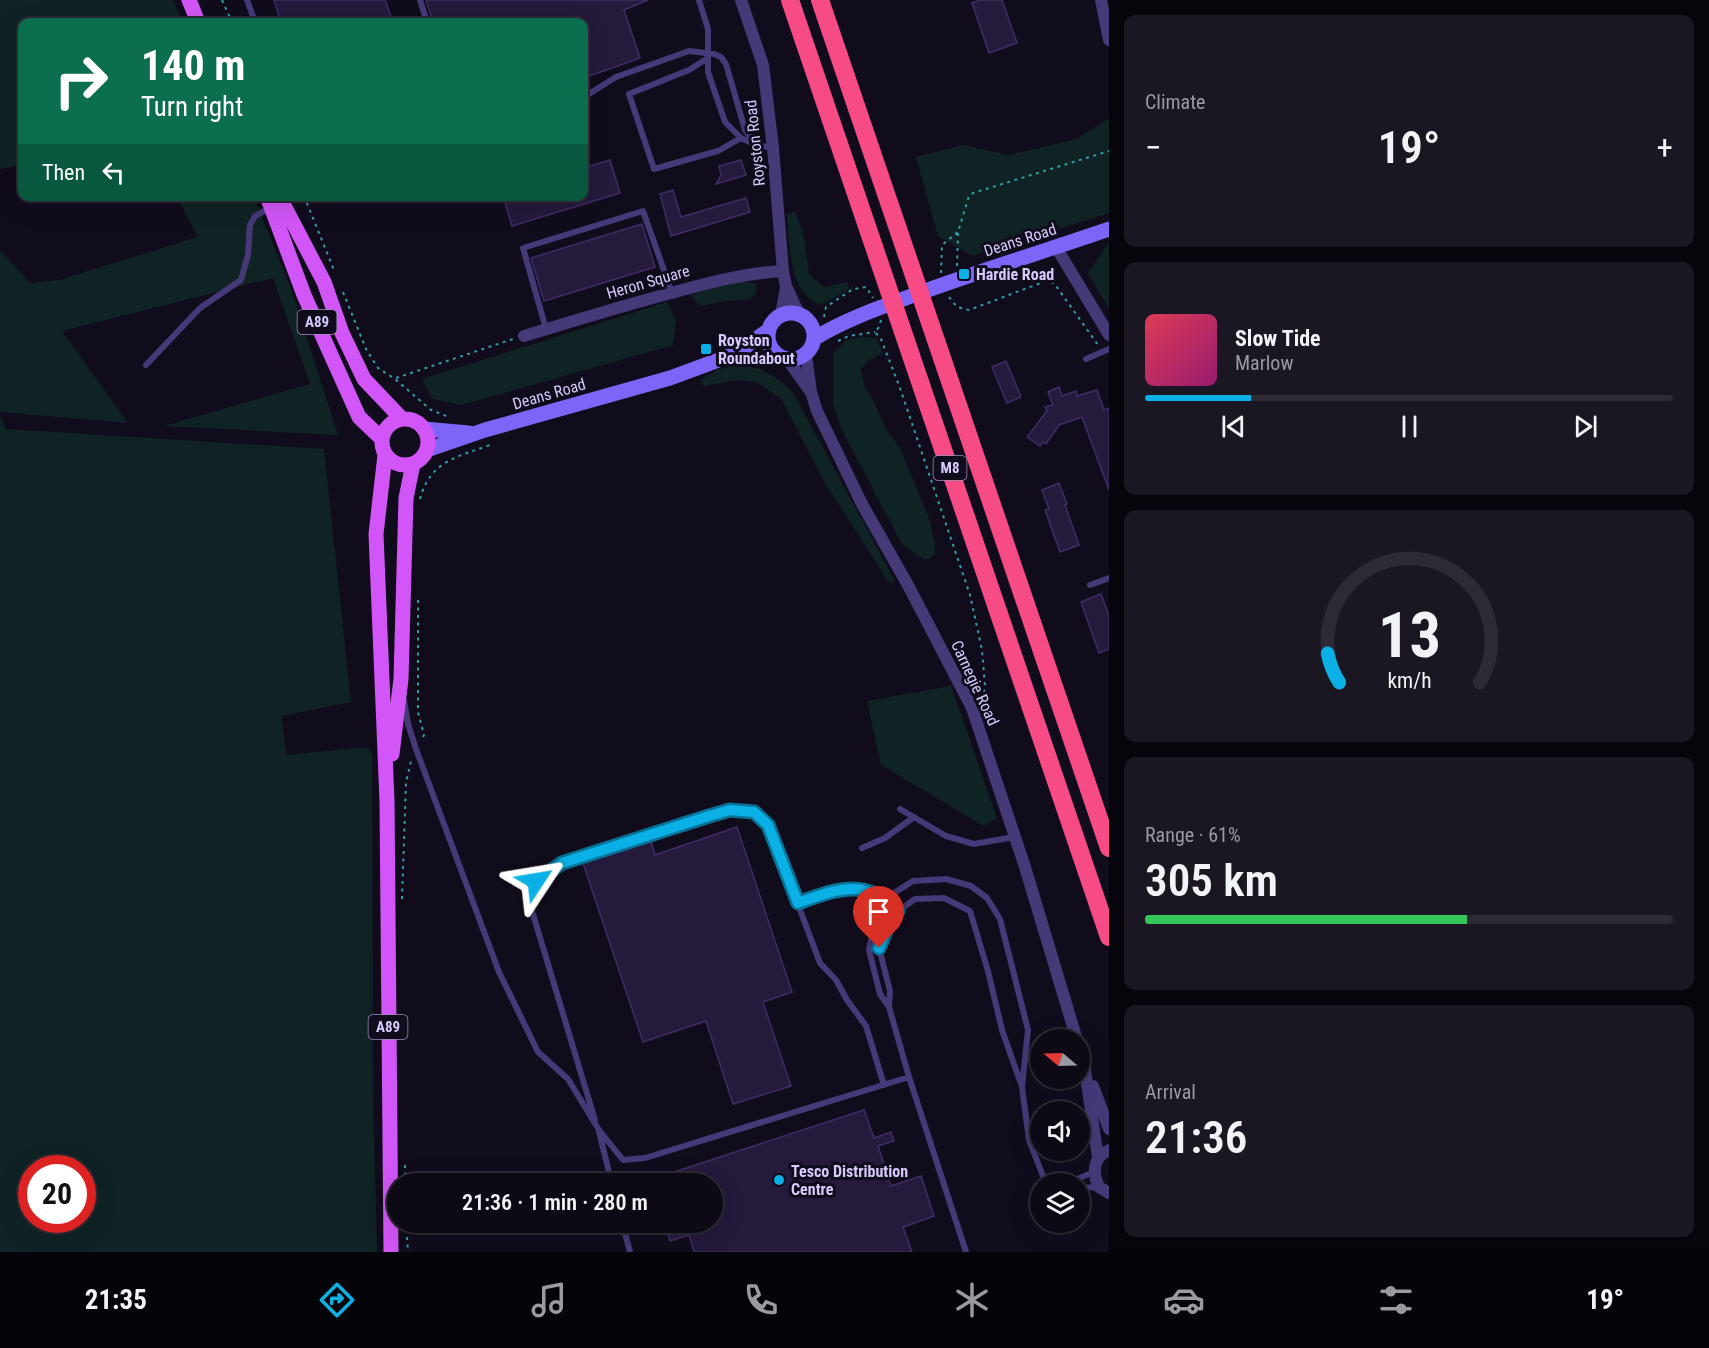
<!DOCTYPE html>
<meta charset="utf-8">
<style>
body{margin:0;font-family:"Roboto Condensed",sans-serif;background:#1b1722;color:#f1f3f6;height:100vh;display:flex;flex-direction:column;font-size:22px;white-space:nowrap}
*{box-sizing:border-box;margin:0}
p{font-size:20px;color:#9a9aa0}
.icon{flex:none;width:33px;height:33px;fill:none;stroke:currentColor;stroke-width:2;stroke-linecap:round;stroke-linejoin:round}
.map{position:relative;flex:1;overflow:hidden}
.side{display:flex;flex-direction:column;gap:15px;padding:15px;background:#07050c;width:600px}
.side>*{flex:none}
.top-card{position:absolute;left:18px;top:18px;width:570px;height:183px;border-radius:12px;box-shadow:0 6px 24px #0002,0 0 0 2px #2d2a34;background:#0b6e4f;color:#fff;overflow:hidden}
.needle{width:39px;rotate:289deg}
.tools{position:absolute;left:1030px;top:1029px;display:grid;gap:12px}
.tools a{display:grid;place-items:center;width:60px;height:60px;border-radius:50%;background:#0d0915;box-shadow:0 6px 24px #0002,0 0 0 2px #2d2a34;font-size:30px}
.speed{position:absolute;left:18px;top:1155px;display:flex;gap:12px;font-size:30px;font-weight:700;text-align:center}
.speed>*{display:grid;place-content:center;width:78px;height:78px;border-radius:50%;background:#0d0915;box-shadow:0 6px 24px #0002,0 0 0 2px #2d2a34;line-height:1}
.speed .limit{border:9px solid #d22;background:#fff;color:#111}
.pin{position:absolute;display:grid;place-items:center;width:51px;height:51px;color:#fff;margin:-62px -26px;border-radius:50% 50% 50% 0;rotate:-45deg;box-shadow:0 0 6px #0007}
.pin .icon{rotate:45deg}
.me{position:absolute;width:66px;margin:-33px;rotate:57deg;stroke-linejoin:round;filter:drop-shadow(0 0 4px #0008)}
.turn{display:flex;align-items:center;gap:21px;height:126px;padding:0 24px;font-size:27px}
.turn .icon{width:78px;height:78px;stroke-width:2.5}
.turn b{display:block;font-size:42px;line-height:51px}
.then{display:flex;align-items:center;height:57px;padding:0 24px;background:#0003;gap:12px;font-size:22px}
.big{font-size:45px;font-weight:600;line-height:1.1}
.side .tile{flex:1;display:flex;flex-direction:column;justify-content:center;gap:9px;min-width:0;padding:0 21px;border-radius:12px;background:#1b1722}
.side .dial{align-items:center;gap:0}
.dial svg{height:156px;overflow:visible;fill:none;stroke:#2d2a34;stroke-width:7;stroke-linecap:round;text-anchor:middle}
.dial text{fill:#f1f3f6;stroke:none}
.song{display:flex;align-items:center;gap:18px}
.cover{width:72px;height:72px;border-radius:9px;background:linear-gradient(135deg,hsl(350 70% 55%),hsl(320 70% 35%))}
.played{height:6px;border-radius:3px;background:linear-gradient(90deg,#0bb1e6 20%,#2d2a34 20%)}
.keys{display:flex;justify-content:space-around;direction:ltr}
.heat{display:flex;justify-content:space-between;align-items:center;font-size:33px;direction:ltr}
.charge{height:9px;border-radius:4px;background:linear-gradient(90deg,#34c759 61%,#2d2a34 0)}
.trip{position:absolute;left:387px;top:1173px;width:336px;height:60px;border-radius:30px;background:#0d0915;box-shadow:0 6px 24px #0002,0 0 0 2px #2d2a34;font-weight:600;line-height:60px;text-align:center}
.tabs{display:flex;height:96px;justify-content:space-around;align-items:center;background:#050408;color:#9a9aa0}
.tabs .icon{width:42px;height:42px}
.tabs .current{color:#0bb1e6}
.tabs b{font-size:27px;color:#f1f3f6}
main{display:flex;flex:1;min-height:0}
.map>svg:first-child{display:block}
</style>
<main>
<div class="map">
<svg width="1109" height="1252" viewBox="0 0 1109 1252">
<rect width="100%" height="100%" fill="#110c1c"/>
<path fill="#0f2325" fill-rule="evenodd" d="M0,0H173L183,22H22V57L18,59L22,72V165L0,169Z
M1109,118V213L972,256L938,236L916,157L964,145L1008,155L1077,139Z
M177,197H254L291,289L338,435L164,426L310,384L273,278L62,331L128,423L0,412V250L30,283L59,280L198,237Z
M795,211L804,237L809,274L824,287L847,282L849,289L822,305C787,295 790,243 787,214Z
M1109,242V309L1088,273Z
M739,281L756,284V293L749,300L727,301L700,306L690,295Z
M667,302L676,320L673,345L462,405L433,399L422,379Z
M862,337L876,338L883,353L869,360L861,369L864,385L874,402L886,429L901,450L929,518L935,544V555L929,559H923L902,544L842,430L833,404V354L846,340Z
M741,364C764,369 779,377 794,394L895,581L890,584L823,480L782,400L757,382L737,380L704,386L700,380L719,369Z
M0,416L6,429L324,449L351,702L282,716L286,755L367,747L372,754L373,1093L377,1252H0ZM32,1168H82V1220H32Z
M951,686L997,818L984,826L881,765L867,701Z"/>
<path fill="#25193c" stroke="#402c66" stroke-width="1.5" d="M274,0H385L393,22H281Z
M426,0H648L624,10L640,58L584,78V22H433Z
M980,0H1002L1017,43L989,53L972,3Z
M610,160L620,193L512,226L503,196H584V168Z
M741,160L746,175L716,184L721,175L719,166Z
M673,190L681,217L746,198L750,212L671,236L660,194Z
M642,224L655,267L544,301L531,258Z
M1006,361L1021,397L1007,403L992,367Z
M1059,387L1062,396L1076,391L1077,396L1097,390L1104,410L1109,408V490L1082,417L1059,425L1046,444L1043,442L1040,446L1027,437L1047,411L1045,407L1053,405L1048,392Z
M1059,483L1067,504L1065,505L1079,545L1060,552L1045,510L1049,509L1042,490Z
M1101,594L1109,616V649L1099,653L1081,602Z
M737,827L792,992L763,1002L791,1086L733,1104L706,1021L643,1042L583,863L651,841L655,855Z
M864,1110L874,1138L891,1132L894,1141L878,1146L891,1186L921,1176L934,1216L903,1227L912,1252H694L689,1235L670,1241L668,1233L686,1227L684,1222H712V1184H671L668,1174Z"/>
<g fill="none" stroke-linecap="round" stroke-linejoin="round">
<path stroke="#329da7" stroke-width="2" stroke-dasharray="3 4.5" stroke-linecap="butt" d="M222,0L232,22
M304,196L334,270
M957,266L958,232L969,196L973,193L1109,151
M941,273L942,245L958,232
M343,292L366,349L378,368L395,379L431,410L449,417
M949,297L957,307L969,310L1046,281L1054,283L1098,345
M824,317L826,307L853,289L866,287L873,298
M881,320L879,327L875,332L881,339L900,388L970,595L982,650L985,686L982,703
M838,341L849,336L875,332
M396,378L513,339
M420,499C430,461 457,457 490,445L489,442
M418,600V712L424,735L421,740
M402,899L406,782L411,761
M405,1165V1184
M406,1222L408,1252"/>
<path stroke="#453978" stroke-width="6" d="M247,0L255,22
M420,0L427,22
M699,0L708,29V72L725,122L741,138L756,145L773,148
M708,58L689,70L629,94L654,169L718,151L741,138
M584,97L616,77L689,51L714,54L721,57L726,64L745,130L756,145
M546,329L523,248L643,211L672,293
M1086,359L1109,349
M146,365L200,308L241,280L248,255L250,225L255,216L270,208
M1090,585L1109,578
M404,700L408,724L416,749L499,972L538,1052L568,1079L599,1130L623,1160L645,1158L909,1077L966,1252
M900,809L946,836L974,844L1014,837
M862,848L885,838L914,817
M798,903C837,889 866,877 898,911
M889,1007L880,994L869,950L875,922L886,898L913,881L946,879L971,886L987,898L1000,919L1028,1030L1022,1087L1029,1140L1043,1176L1054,1184
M909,1077L889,1007L890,991L879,948L893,915L915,899L944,898L970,911L988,971L1002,1030L1021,1084
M595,1120L529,901L536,881L562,863L730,810L754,812L768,825L820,963L836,980L847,1000L866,1026L884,1085
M599,1132L612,1184
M1053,1183L1075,1180L1094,1172
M1080,1188L1098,1187
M622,1222L630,1252"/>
<path stroke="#453978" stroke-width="12" d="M741,0L763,65L773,148L783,271L786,286L799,314
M1101,0L1109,40
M1056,247L1109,335
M781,315L786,287
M524,336C573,321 622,306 671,293C708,283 744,273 783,271
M806,355L811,392L817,411L862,504L909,587L972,708L1025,867L1077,1040
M788,360L810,391
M1083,1056L1098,1158
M1093,1086L1109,1129
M1109,1150C1093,1157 1092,1172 1099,1187L1109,1193"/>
<path stroke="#7e65f7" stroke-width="15" d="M768 336a23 23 0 1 1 46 0a23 23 0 1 1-46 0Z
M815,338C850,317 887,305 925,291C986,269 1048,250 1109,229
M424,429L469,433
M427,450L485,430L670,378L735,354L769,330"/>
<path stroke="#d256f7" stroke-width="15" d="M189,0L198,22
M267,196L304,295L359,417L382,439
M279,196L324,282L342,333L364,379L402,419
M382 442a23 23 0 1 1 46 0a23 23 0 1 1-46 0Z
M385,455L376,534L387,801L391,1252
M392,754L401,679L406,498L413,464"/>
<path stroke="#f64b84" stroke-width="18" d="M790,0L1109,937
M820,0L1109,848"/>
</g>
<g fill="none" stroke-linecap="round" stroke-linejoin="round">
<defs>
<path id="route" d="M536,881L562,863L709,816L730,810L754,812L768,825L798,903C837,889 866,877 898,911L893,915L879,948"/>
</defs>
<use href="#route" stroke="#077396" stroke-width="15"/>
<use href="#route" stroke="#0bb1e6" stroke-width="10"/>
</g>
<g fill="#0bb1e6" stroke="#110c1c" stroke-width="2">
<rect x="958" y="268" width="12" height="12" rx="3"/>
<rect x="700" y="343" width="12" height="12" rx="3"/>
<circle cx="779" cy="1180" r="6"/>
</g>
<g text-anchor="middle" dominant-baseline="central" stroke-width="6" stroke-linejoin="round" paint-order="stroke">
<g fill="#110c1c" stroke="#9c90b9" stroke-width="1.5">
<rect x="297.5" y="310" width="39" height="24" rx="4.5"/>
<rect x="933.5" y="456" width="33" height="24" rx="4.5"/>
<rect x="368.5" y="1015" width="39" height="24" rx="4.5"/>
</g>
<g font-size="15" font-weight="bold" fill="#d7c9fc">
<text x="317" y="322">A89</text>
<text x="950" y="468">M8</text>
<text x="388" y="1027">A89</text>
</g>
<g font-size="16" fill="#d7c9fc" stroke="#110c1c">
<text transform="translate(755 143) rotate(-96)">Royston Road</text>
<text transform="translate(1020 240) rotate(-18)">Deans Road</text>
<text transform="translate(648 282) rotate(-16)">Heron Square</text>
<text transform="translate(549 394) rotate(-16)">Deans Road</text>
<text transform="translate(975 683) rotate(65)">Carnegie Road</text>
</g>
<g font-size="16" font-weight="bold" fill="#d7c9fc" stroke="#110c1c" text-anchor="start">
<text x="976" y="274">Hardie Road</text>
<text x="718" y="340">Royston<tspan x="718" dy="18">Roundabout</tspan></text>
<text x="791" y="1171">Tesco Distribution<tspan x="791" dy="18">Centre</tspan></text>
</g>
</g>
</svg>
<div class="tools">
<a><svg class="needle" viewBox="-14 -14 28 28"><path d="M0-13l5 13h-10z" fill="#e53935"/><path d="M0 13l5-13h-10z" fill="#9a9aa0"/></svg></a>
<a><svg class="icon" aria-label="sound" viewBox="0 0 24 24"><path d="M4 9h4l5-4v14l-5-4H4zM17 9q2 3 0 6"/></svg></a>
<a><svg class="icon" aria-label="layers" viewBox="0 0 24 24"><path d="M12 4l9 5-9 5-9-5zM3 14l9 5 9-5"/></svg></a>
</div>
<div class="speed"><div class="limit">20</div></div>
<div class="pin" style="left:879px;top:948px;background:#d93025"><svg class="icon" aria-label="arrive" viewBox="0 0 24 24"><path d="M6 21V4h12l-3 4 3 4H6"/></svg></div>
<svg class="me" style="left:536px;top:881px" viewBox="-20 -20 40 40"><path d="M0-17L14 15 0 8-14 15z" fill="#0bb1e6" stroke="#fff" stroke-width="4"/></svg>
<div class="trip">21:36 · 1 min · 280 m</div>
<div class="top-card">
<div class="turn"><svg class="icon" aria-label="right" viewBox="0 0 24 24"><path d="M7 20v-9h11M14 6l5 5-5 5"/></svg><div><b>140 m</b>Turn right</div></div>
<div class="then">Then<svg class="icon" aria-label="left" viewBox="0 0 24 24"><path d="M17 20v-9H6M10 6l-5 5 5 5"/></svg></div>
</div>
</div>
<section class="side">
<div class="tile"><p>Climate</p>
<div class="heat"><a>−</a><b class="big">19°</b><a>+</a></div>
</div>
<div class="tile">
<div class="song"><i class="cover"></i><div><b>Slow Tide</b><p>Marlow</p></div></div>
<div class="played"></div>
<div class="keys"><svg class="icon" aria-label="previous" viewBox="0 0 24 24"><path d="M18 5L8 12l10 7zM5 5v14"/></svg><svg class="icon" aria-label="pause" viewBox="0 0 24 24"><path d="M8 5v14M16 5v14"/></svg><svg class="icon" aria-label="next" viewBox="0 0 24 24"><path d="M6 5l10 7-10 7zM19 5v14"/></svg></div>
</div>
<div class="tile dial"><svg viewBox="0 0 100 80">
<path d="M14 69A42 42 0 1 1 86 69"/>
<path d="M14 69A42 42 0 0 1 8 54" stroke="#0bb1e6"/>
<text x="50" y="56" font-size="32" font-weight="700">13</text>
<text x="50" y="72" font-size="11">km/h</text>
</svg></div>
<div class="tile"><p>Range · 61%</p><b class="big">305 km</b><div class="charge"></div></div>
<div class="tile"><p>Arrival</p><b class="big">21:36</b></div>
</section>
</main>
<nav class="tabs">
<b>21:35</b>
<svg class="icon current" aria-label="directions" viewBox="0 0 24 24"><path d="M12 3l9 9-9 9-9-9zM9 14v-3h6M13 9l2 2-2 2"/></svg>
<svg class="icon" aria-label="music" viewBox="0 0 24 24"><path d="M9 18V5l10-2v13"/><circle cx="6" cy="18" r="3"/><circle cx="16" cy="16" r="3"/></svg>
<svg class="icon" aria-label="phone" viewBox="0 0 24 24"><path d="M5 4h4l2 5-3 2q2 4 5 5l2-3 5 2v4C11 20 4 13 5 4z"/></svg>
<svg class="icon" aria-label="climate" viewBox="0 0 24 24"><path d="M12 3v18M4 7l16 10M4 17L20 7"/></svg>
<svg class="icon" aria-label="car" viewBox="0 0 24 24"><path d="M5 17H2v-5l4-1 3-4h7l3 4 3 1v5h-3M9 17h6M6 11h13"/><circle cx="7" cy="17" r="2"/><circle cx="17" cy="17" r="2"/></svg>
<svg class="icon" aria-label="filters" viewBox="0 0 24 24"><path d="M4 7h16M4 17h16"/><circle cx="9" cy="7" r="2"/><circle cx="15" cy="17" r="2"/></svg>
<b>19°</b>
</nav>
